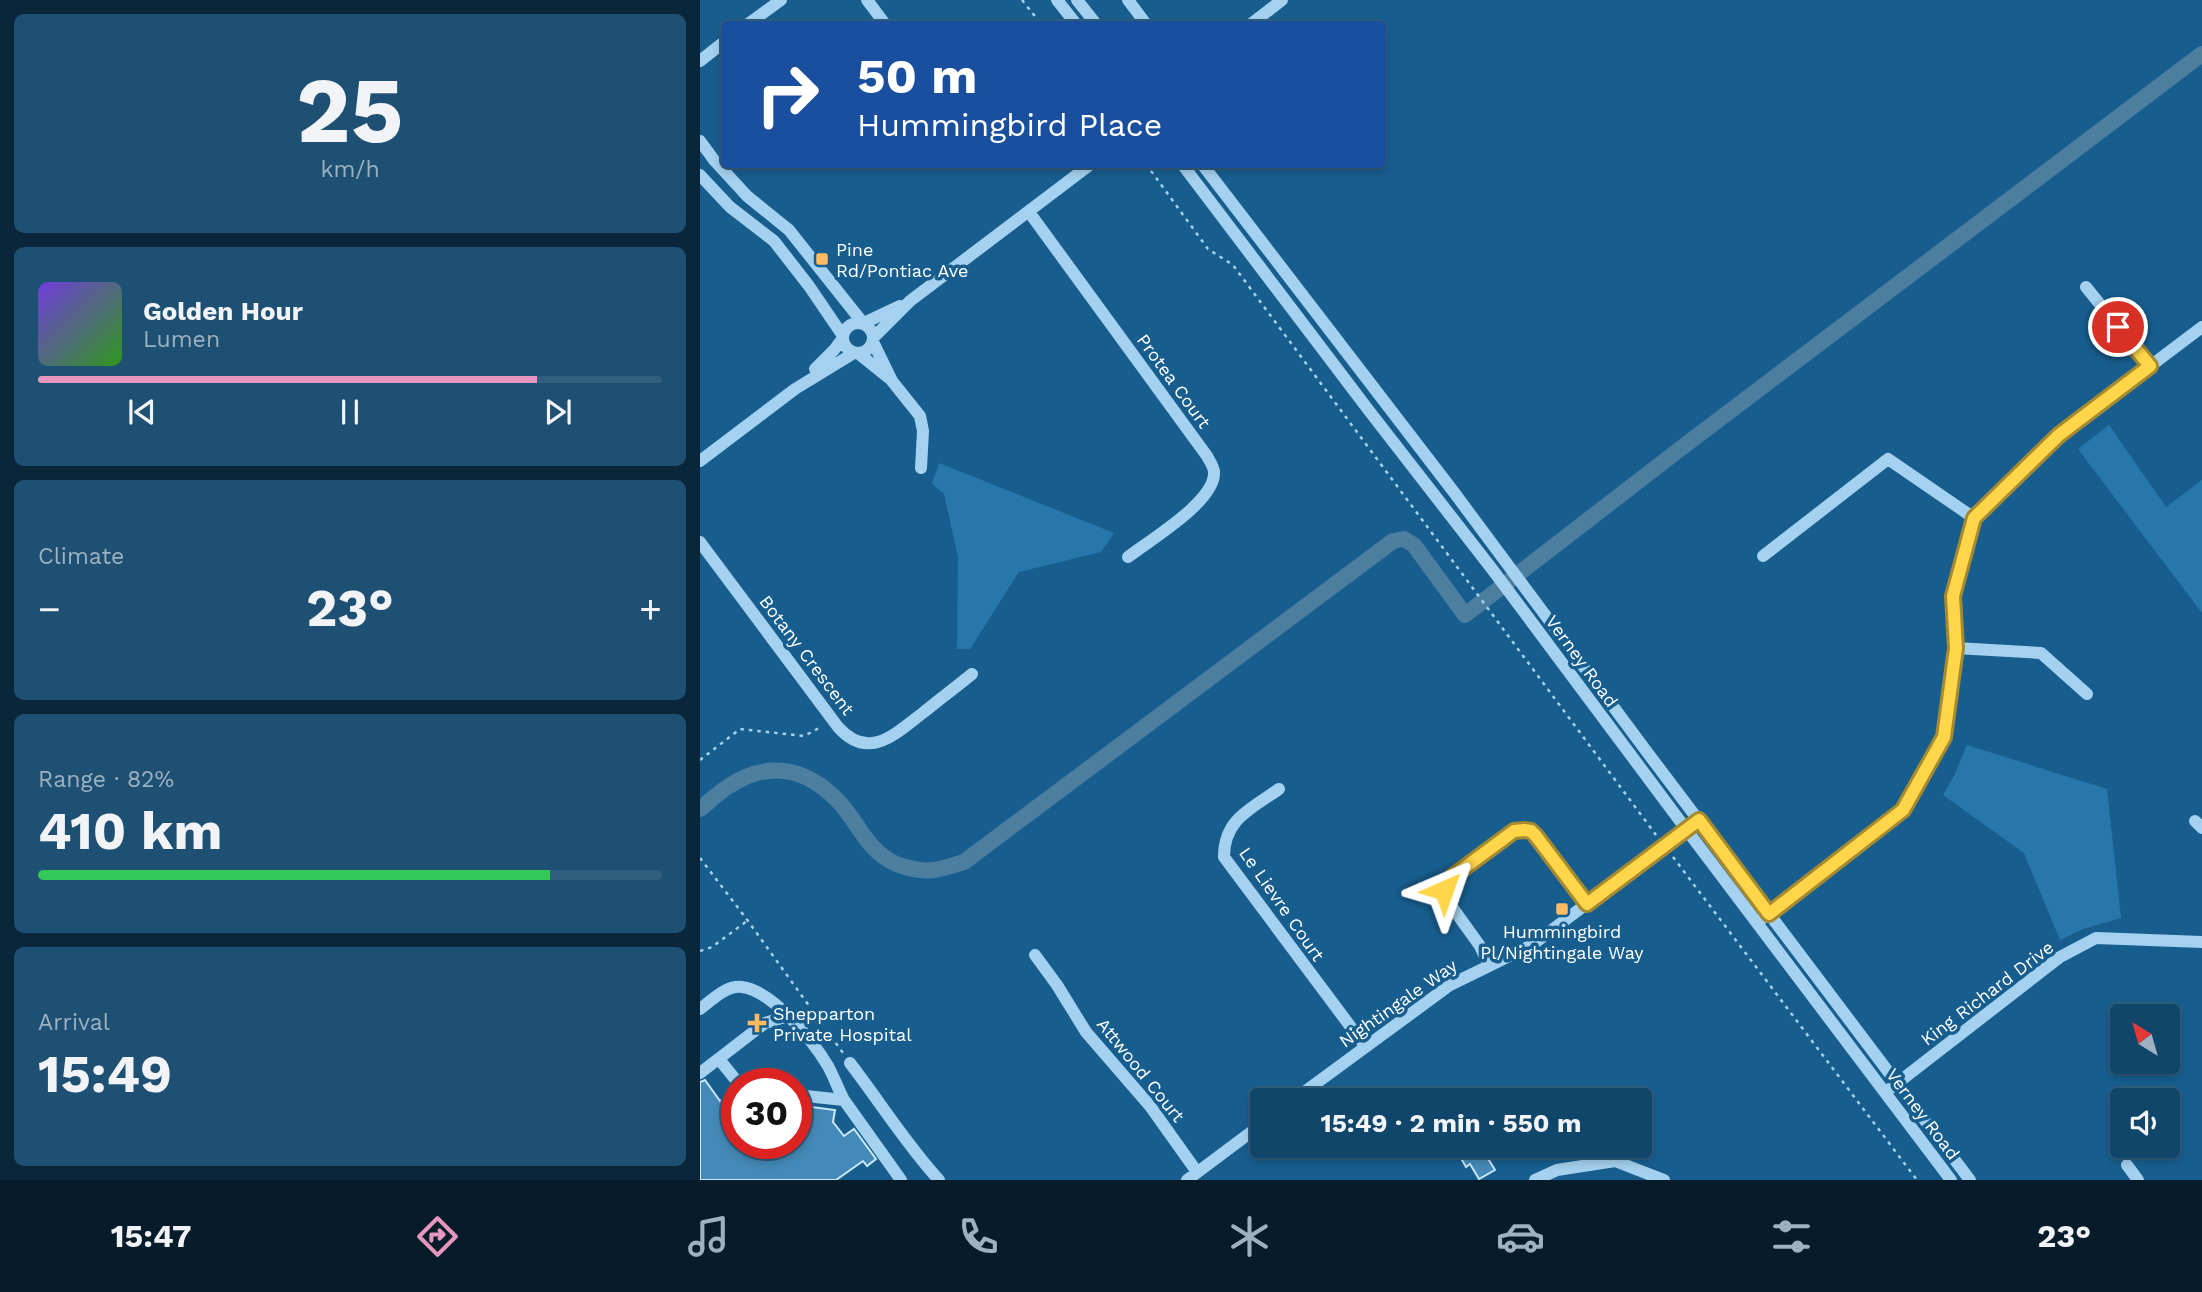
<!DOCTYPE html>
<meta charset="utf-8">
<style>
body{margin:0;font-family:"Work Sans",sans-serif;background:#1e5073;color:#f1f3f6;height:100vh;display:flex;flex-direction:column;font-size:26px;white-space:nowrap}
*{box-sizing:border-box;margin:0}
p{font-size:23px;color:#9cb1c1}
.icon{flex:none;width:38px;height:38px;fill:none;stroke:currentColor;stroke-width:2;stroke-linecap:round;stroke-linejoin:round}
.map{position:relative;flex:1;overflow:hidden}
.sheet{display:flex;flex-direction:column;gap:14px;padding:14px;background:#09263b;width:700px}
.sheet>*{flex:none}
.hud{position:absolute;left:21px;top:21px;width:665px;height:147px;border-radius:7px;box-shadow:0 4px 10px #0003,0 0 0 2px #305e7e;background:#1a4fa0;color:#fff;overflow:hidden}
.needle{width:46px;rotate:323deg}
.tools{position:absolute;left:1410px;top:1004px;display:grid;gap:14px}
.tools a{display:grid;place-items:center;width:70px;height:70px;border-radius:7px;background:#11466b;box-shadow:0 4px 10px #0003,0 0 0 2px #305e7e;font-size:35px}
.speed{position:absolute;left:21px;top:1068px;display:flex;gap:14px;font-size:35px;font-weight:700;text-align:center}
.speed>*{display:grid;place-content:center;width:91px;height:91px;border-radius:50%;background:#11466b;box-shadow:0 4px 10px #0003,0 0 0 2px #305e7e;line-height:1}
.speed .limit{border:10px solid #d22;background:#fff;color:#111}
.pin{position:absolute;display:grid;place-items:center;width:60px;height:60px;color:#fff;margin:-30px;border:4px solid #fff;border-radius:50%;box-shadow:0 2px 7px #0007}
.me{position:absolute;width:77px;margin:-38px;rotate:43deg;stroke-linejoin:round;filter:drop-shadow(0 0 5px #0008)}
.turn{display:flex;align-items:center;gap:24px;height:147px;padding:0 21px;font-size:32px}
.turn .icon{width:91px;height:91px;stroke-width:2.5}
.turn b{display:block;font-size:49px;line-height:60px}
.big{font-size:52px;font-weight:700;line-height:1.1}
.sheet .card{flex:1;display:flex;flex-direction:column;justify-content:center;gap:10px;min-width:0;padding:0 24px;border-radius:10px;background:#1e5073}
.sheet .dial{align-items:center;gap:0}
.dial b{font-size:91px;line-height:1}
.song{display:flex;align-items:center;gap:21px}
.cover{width:84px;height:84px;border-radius:10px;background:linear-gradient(135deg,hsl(260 70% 55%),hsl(110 70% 35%))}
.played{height:7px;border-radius:4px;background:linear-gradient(90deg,#e797bd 80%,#305e7e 80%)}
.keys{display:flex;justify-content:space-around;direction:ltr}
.heat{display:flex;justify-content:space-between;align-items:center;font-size:38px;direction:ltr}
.charge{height:10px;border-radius:5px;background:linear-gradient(90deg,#34c759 82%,#305e7e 0)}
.trip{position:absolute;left:550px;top:1088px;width:402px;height:70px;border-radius:7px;background:#11466b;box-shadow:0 4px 10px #0003,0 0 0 2px #305e7e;font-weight:700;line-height:70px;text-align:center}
.tab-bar{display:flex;height:112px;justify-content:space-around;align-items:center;background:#071c2b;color:#9cb1c1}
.tab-bar .icon{width:49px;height:49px}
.tab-bar .selected{color:#e797bd}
.tab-bar b{font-size:32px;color:#f1f3f6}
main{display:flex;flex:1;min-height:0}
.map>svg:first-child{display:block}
</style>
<main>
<section class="sheet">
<div class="card dial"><b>25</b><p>km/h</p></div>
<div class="card">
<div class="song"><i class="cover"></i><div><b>Golden Hour</b><p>Lumen</p></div></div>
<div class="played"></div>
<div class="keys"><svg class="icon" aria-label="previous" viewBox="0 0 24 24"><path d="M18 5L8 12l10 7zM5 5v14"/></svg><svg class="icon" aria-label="pause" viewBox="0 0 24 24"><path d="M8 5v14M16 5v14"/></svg><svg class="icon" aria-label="next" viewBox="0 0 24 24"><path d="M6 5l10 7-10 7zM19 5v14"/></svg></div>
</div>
<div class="card"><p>Climate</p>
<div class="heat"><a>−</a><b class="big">23°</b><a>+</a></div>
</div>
<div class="card"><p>Range · 82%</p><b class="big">410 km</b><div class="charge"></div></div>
<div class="card"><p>Arrival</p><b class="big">15:49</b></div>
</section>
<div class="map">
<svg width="1502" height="1180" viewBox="0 0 1502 1180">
<rect width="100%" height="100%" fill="#175e8f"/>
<path fill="#2777ab" d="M1409,425L1466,507L1502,480V613L1378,449Z
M239,463L414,533L401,552L319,572L270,649H257L258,557L244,494L232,484Z
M1267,745L1407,789L1421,918L1383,929L1360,940L1324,853L1243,795L1254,776Z"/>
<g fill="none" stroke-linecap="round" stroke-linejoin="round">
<path stroke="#4c7ea0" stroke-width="16" d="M0,809C9,802 19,792 29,786C69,760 107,768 139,802C156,820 165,845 187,859C197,866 220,872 233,870C243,869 254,865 264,862L693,541L704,539L714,545L765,615L980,449L1502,54"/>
</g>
<path fill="#448ab8" stroke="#cae8fb" stroke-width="2" d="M5,1080L20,1101L25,1098L37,1113V1143H96V1105L135,1110L133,1122L144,1136L154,1129L176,1159L167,1166L163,1161L136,1180H0V1082Z
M754,1146H775L780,1154L784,1152L795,1170L779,1179L770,1164L766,1167Z"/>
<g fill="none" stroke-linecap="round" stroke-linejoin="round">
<path stroke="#a4d1ef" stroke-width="2.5" stroke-dasharray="3.5 5" stroke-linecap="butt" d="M322,0L341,24
M446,164L508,249L533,265L956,835
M0,760L40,729L104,736L121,727
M973,857L1217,1180
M0,858L48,921L143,1053
M0,951L12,947L47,921"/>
<path stroke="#a4d1ef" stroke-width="12" d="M167,0L185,24
M357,0L376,24
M377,0L396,24
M428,0L446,24
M48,24L81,0
M551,24L582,0
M0,61L24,42
M0,141L14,160L47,196L89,230L163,323
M482,164L670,412L792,569L986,829L1251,1180
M502,164L753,491L947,752L1270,1180
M0,175L30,207L74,241L109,286L143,336
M329,212L507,456C509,460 514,467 514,472C516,501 450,540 428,557
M1386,287L1450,366
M143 338a15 15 0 1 1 30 0a15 15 0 1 1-30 0Z
M164,323L200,306
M174,337L210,301L391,164
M173,342L192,381L220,416L223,431L221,468
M158,353L189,378
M115,369L134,350L143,338
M0,461L95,389L154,353
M0,542L138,727C169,762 196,733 224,712C240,699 256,687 272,674
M1063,556L1188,459L1274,518
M1256,648L1341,653L1387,694
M579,789C551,809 524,819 524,857L665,1046
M1495,821L1502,828
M1063,918L1203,810L1244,737L1256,648L1253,596L1274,518L1359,435L1502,327
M335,955L357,985L386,1032L450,1106L497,1172
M789,966L780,946L747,900L744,890L752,877L810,833L821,829L834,833L887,904
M0,1009C12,1000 26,985 42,987C73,991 113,1041 128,1066C134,1077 138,1089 144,1100
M19,1059L35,1079L42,1083
M150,1063C180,1102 206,1144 239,1180
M0,1073L65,1023L88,1016
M1191,1088L1360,957L1396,938L1502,942
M96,1095L144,1100L201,1180
M592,1101L750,985L832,945L990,826
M925,1101L926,1092
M1427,1165L1438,1180
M487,1180L562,1124
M835,1180L857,1170L915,1161L964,1180"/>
</g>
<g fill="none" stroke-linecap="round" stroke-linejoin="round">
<defs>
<path id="route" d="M744,890L752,877L814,831L824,830L831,831L836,836L887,904L999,820L1069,914L1203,810L1244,737L1256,648L1253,596L1274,518L1359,435L1450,366L1418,327"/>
</defs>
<use href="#route" stroke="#a68a30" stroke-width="18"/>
<use href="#route" stroke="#ffd54a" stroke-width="12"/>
</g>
<g fill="#ffba62" stroke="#175e8f" stroke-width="2.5">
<rect x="115" y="252" width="14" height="14" rx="3.5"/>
<rect x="855" y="902" width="14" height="14" rx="3.5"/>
<path d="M53.5 1012.5h7v7h7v7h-7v7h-7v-7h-7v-7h7z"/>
</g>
<g text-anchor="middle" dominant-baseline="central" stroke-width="7" stroke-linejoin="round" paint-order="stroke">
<g font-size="18" fill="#fff" stroke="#175e8f" text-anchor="start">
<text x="136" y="249">Pine<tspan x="136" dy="21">Rd/Pontiac Ave</tspan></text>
<text x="862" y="931" text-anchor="middle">Hummingbird<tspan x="862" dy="21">Pl/Nightingale Way</tspan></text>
<text x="73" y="1013">Shepparton<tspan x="73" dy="21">Private Hospital</tspan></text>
</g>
<g font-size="18" fill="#fff" stroke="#175e8f">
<text transform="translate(474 381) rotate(54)">Protea Court</text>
<text transform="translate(107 655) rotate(53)">Botany Crescent</text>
<text transform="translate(882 661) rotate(54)">Verney Road</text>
<text transform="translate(582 904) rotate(55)">Le Lievre Court</text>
<text transform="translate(1287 993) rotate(-37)">King Richard Drive</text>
<text transform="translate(698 1003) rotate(-35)">Nightingale Way</text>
<text transform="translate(441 1070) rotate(51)">Attwood Court</text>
<text transform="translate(1223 1114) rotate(53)">Verney Road</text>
</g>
</g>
</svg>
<div class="tools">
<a><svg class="needle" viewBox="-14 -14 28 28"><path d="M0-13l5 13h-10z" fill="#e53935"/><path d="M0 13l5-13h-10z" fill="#9cb1c1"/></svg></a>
<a><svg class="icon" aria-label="sound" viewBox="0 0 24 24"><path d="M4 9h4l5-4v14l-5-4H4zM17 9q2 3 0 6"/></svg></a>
</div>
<div class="speed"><div class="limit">30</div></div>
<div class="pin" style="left:1418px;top:327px;background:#d93025"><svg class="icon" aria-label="arrive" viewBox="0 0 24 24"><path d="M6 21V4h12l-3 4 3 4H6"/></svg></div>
<svg class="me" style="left:744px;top:890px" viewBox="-20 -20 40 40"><path d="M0-17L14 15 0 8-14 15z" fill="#ffd54a" stroke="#fff" stroke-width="4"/></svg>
<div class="trip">15:49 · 2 min · 550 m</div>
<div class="hud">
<div class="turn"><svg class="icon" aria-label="right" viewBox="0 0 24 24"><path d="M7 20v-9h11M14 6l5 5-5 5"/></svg><div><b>50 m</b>Hummingbird Place</div></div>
</div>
</div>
</main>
<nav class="tab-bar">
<b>15:47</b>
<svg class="icon selected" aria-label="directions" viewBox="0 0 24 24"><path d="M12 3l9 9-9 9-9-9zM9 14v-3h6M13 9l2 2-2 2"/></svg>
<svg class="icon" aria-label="music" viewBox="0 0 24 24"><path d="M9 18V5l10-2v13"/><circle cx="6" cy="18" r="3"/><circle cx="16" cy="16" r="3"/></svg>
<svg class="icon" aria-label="phone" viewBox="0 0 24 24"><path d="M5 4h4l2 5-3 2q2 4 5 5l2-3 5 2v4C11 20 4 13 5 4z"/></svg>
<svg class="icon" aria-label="climate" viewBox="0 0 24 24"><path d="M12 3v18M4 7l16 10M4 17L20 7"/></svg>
<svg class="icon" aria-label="car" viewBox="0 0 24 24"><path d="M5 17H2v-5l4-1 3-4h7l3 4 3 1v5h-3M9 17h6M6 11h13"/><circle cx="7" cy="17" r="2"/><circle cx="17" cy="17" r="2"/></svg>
<svg class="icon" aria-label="filters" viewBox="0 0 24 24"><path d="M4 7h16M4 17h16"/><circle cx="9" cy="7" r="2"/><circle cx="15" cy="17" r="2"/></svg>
<b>23°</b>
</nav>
